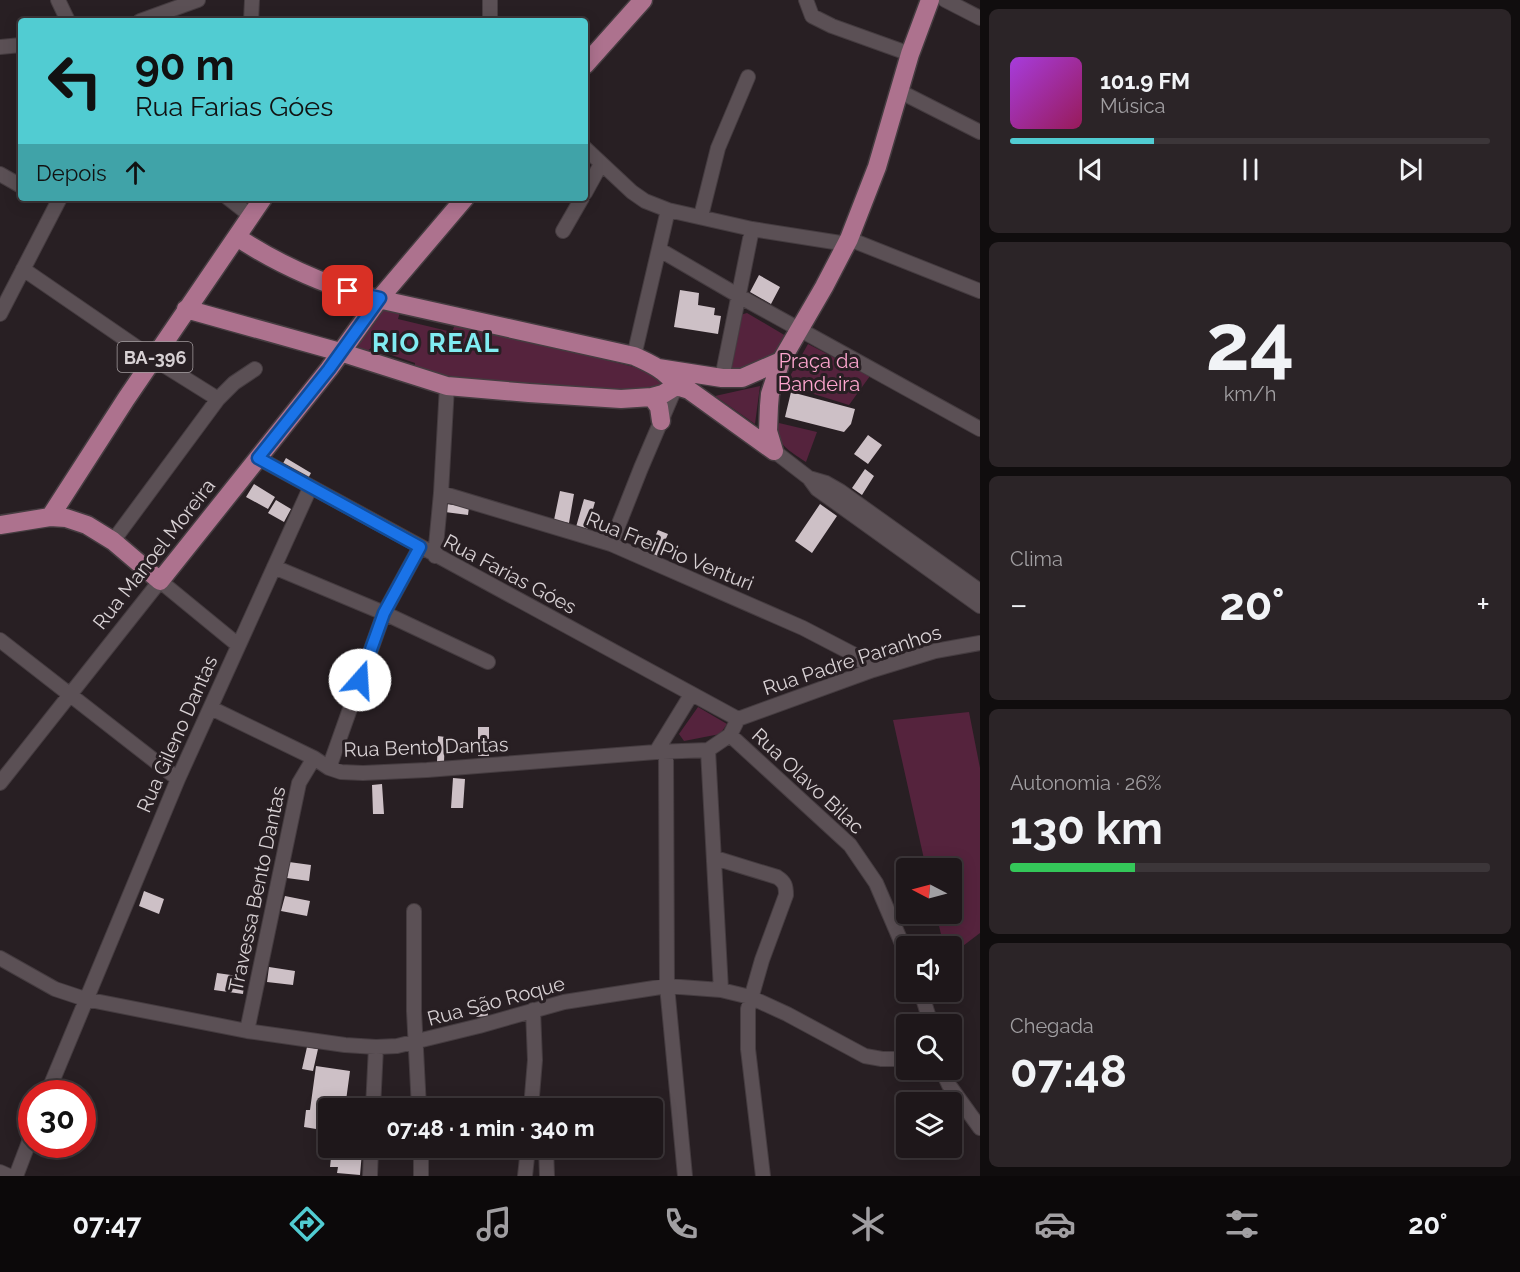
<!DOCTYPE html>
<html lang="pt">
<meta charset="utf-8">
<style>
body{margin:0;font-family:Raleway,sans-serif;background:#2b2427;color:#f1f3f6;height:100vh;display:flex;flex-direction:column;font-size:22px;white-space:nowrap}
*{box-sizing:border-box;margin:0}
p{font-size:20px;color:#a19fa2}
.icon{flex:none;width:33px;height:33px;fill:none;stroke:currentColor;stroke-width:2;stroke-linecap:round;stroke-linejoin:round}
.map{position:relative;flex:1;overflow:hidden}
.details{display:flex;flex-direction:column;gap:9px;padding:9px;background:#100d0e;width:540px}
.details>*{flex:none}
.guide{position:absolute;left:18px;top:18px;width:570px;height:183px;border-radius:6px;box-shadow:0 3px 15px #0003,0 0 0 2px #3c3639;background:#51ccd2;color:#111;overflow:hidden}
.needle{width:39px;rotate:276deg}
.buttons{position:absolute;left:896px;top:858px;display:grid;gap:12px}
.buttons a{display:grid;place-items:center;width:66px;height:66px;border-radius:6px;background:#1e171a;box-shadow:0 3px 15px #0003,0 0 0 2px #3c3639;font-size:30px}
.speed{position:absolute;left:18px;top:1080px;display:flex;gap:12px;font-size:30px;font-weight:700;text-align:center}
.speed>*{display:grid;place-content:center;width:78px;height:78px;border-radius:50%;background:#1e171a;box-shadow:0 3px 15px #0003,0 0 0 2px #3c3639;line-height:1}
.speed .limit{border:9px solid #d22;background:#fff;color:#111}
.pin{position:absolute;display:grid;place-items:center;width:51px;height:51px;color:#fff;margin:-26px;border-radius:12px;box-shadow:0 3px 9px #0006}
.me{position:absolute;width:66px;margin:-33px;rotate:19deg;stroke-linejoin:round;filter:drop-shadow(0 0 4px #0008)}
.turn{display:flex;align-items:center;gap:21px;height:126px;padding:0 18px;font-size:27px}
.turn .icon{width:78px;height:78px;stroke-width:2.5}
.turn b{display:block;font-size:42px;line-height:51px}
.then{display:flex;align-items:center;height:57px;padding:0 18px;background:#0003;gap:12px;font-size:22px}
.big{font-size:45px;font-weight:700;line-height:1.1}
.details .tile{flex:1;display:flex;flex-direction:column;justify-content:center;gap:9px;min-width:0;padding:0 21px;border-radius:9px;background:#2b2427}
.details .dial{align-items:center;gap:0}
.dial b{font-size:78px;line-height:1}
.song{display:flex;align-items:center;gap:18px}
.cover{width:72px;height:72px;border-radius:9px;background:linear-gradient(135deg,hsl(280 70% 55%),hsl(330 70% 35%))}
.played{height:6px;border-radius:3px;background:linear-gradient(90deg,#51ccd2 30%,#3c3639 30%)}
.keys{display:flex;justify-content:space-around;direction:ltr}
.heat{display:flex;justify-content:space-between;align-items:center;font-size:33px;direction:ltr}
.charge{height:9px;border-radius:4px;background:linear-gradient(90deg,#34c759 26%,#3c3639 0)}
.trip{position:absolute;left:318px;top:1098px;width:345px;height:60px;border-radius:6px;background:#1e171a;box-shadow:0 3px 15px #0003,0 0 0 2px #3c3639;font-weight:700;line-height:60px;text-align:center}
.tabs{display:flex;height:96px;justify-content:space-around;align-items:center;background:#0c090a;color:#a19fa2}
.tabs .icon{width:42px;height:42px}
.tabs .on{color:#51ccd2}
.tabs b{font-size:27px;color:#f1f3f6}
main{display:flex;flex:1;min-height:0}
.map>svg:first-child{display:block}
</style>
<main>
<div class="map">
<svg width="980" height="1176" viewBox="0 0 980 1176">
<rect width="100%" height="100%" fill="#281f23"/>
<path fill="#55233d" d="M386,309L400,312L398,319L452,332L456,322L638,368L662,381V388L618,394L452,381L415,370V363L371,348L365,353L360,350L357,344L381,310Z
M747,313L786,336L772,357L737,374L730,371L740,315Z
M808,344L870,376L849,405L785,385Z
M760,386L755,424L715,396Z
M779,423L817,432L806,462C792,452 772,443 779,423Z
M698,707L727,724L720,734L684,741L679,734Z
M969,712L980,768V933L951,955V946H944L936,914H951V868H926L893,720Z"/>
<path fill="#cdc0c6" d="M759,275L780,287L771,304L750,292Z
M680,290L699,293L698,305L715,308L714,315L721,316L718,334L674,327Z
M791,392L855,409L851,424L844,432L785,417Z
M868,435L882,445L868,464L854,454Z
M286,458L311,473L306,482L281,467Z
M865,469L874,476L862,495L852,488Z
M254,484L275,497L268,509L246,497Z
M560,491L574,494L569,523L554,520Z
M584,499L595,502L587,530L576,527Z
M276,500L291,509L284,522L268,513Z
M446,504L469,507L468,515L445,512Z
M820,504L837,516L812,553L795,541Z
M658,530L668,534L658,557L648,553Z
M478,727H489V756H478Z
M438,736L445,737L444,762H437Z
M453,778L465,779L463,808H451Z
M382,784L384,814H373L372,785Z
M289,862L311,865L309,881L287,878Z
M144,891L164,899L159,914L139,906Z
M285,896L310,901L307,916L281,911Z
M269,967L295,971L293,985L267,982Z
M217,973L245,977L243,994L214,990Z
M487,999L488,1016L476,1017L475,1000Z
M307,1047L318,1049L313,1071L302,1069Z
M316,1066L350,1071L345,1108H328V1131L304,1127L306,1110H310Z
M332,1148H358V1151L362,1152L360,1175L337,1173L338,1167H330Z"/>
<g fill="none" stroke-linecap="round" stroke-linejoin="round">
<defs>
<path id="minor" d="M58,0L68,21
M806,0L812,16L832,26L910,54
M945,0L980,18
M140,21L198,0
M251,21L252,0
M490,21V0
M0,47L21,45
M899,91L980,132
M585,148L632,192L645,201L668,210L752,229L847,244
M0,174L21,186
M585,193L601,164
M228,198L251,216
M701,216L718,148L748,77
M563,231L582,198
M849,239L980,291
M660,250L739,296L980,429
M23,269L154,359L218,399
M0,314L60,198
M634,356L668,210
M722,378L752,229
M774,451L809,478L817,489L980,606
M258,458L738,719
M809,478L826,483L840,491L980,591
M441,493L611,544L803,628L853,654L873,670
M113,541L218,399L234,383L255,369
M611,544L641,468L676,386
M435,556L441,493L447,386
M274,567L384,613L488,662
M0,640L178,779
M211,708L314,758L329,768L341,772L363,773L427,770L656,752L708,750L730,735L738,719
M738,719L873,670L935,651L980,643
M730,735L850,845L876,883L906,953
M708,750L721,990
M656,752L691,695
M666,752L667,986L685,1176
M329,768L384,613L420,547
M0,783L160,581L238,645
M715,858L777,877C785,882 786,886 786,895L762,960L748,1009V1049L763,1176
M414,911V1011L419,1108
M0,958L55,989L85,999L247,1031L345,1045L376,1047L397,1046L479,1026L564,1002L667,986L721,990L750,997L787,1014L865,1056L882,1059H906
M921,992L931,1024
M247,1031L299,783L314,758
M942,1070L949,1085L980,1128
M47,1094L178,779L310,488
M373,1108L376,1047
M531,1108L535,1060L533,1010
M421,1148V1176
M546,1148L547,1176
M0,1172L9,1176
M16,1176L32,1134
M370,1176L371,1148
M525,1176L528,1148"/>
<path id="major" d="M585,65L643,0
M237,237C274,262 317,281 360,295L634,356C650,363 667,371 676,386
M186,309L340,352L447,386L529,393L621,399L652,397L663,394L676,386
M658,368L722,378H742L781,361
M676,386L689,390L774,451
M652,397L659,407L661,421
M774,451L768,431L769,406L770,394L781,361L824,287L849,239L877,167L910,54L930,0
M50,517L126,399L263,198
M0,525L50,517L66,518L87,525L113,541L160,581L329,369L380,298L465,198"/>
</defs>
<use href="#minor" stroke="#453c40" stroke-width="16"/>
<use href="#major" stroke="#453c40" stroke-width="21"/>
<use href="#minor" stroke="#5b5055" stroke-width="14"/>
<use href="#major" stroke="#ad728e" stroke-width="18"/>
</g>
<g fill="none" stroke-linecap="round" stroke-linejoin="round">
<defs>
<path id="route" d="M348,291L380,298L329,369L258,458L420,547L384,613L360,680"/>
</defs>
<use href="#route" stroke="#114b97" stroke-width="15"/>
<use href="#route" stroke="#1a73e8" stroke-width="10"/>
</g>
<g text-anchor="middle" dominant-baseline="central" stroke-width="6" stroke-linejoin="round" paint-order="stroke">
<rect fill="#281f23" stroke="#a39c9f" stroke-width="1.5" x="117.5" y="342" width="75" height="30" rx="4.5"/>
<g font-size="18" font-weight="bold" fill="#d8d1d4">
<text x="155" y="357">BA-396</text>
</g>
<g font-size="20" fill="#fda6cf" stroke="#281f23">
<text x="819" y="361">Praça da<tspan x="819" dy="23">Bandeira</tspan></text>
</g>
<g font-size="20" fill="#d8d1d4" stroke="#281f23">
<text transform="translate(670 551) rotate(22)">Rua Frei Pio Venturi</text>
<text transform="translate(154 554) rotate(-52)">Rua Manoel Moreira</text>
<text transform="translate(510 574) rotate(28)">Rua Farias Góes</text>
<text transform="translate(852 660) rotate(-18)">Rua Padre Paranhos</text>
<text transform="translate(177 734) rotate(-66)">Rua Gileno Dantas</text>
<text transform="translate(426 747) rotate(-2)">Rua Bento Dantas</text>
<text transform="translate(808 781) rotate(43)">Rua Olavo Bilac</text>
<text transform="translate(257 889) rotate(-78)">Travessa Bento Dantas</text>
<text transform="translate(496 1001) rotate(-15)">Rua São Roque</text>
</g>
<g font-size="26" font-weight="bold" letter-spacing="1.5" fill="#80ecf1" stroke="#281f23">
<text x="436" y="343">RIO REAL</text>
</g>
</g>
</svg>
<div class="buttons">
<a><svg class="needle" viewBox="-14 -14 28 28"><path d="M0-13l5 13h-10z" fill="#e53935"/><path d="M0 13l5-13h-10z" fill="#a19fa2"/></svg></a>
<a><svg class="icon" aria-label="sound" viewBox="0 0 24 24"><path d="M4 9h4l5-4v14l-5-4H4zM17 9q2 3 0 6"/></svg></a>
<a><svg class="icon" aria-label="search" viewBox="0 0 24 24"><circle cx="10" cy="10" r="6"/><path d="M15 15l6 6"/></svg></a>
<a><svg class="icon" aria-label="layers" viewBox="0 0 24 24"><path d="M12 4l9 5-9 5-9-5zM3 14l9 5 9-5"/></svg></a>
</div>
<div class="speed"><div class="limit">30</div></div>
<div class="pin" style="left:348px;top:291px;background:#d93025"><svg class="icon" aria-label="arrive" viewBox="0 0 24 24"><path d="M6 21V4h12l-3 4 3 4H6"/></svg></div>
<svg class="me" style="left:360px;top:680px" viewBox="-20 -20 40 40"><circle r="19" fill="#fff"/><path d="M0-13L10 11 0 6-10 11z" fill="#1a73e8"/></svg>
<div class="trip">07:48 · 1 min · 340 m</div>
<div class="guide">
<div class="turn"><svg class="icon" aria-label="left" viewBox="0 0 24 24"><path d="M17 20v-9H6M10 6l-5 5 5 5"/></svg><div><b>90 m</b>Rua Farias Góes</div></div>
<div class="then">Depois<svg class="icon" aria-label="ahead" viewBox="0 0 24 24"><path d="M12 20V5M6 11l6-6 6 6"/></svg></div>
</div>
</div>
<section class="details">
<div class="tile">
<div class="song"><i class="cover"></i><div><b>101.9 FM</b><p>Música</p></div></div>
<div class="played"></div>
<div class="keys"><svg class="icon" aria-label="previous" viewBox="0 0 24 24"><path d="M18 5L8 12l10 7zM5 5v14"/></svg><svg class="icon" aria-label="pause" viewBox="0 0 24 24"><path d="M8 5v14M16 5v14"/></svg><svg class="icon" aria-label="next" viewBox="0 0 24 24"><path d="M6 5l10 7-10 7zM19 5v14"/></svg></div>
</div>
<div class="tile dial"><b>24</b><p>km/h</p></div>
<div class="tile"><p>Clima</p>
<div class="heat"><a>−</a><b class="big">20°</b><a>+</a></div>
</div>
<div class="tile"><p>Autonomia · 26%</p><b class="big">130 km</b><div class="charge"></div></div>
<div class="tile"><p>Chegada</p><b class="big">07:48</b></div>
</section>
</main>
<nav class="tabs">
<b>07:47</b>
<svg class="icon on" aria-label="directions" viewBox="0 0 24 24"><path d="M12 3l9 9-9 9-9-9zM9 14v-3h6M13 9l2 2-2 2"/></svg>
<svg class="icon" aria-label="music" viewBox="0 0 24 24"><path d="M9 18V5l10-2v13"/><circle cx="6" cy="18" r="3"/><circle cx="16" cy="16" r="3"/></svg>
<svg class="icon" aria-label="phone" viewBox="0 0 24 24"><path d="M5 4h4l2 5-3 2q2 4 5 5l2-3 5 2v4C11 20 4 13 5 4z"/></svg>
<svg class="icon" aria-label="climate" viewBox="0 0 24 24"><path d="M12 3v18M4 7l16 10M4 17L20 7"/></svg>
<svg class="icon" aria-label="car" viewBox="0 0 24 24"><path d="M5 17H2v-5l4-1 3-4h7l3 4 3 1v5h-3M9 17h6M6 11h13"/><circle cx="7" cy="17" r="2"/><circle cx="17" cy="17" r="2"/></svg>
<svg class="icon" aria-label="filters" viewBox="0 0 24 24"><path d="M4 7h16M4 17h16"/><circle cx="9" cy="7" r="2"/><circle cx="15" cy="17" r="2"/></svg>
<b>20°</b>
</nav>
